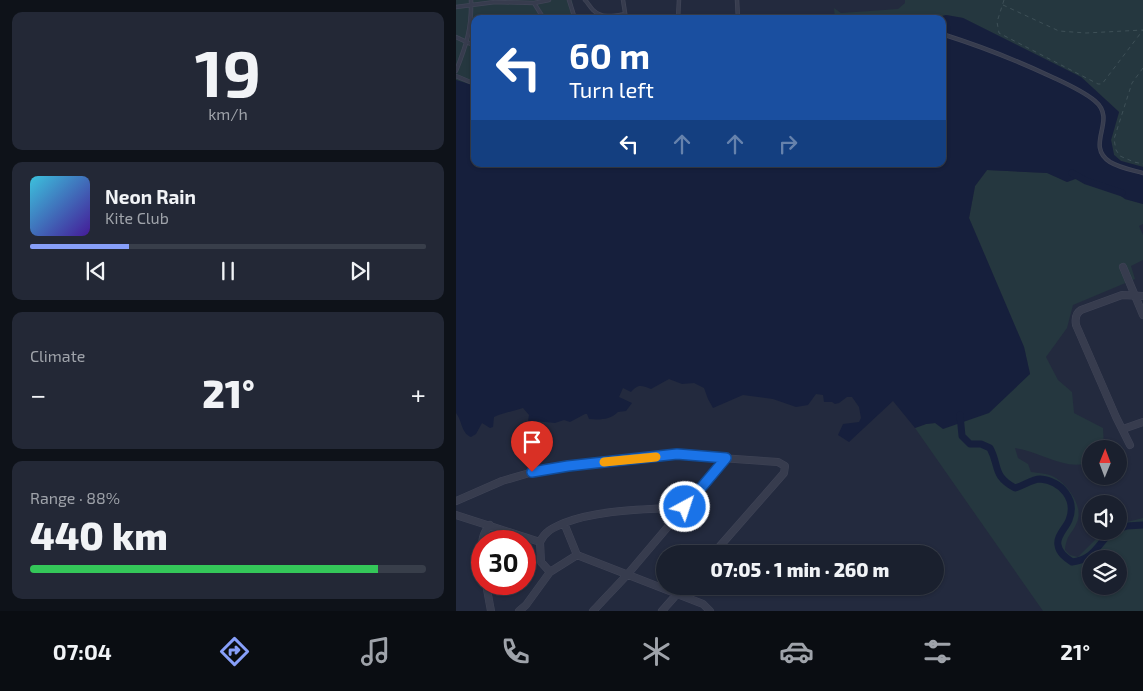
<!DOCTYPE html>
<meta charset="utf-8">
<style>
body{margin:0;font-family:"Exo 2",sans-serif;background:#232836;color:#f1f3f6;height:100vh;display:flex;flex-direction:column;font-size:19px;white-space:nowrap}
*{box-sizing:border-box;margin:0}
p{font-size:16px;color:#9fa3aa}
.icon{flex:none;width:28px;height:28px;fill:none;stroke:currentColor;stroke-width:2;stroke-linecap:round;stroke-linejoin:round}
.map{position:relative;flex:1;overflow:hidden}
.side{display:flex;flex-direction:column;gap:12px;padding:12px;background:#0e1219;width:456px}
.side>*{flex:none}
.banner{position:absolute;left:15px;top:15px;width:475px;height:152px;border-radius:10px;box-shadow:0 1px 4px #0004,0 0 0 1px #383e4a;background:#1a4fa0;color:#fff;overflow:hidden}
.needle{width:32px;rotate:1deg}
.buttons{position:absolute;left:626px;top:440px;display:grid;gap:10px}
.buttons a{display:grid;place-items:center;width:45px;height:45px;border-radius:50%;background:#1a202e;box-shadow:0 1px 4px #0004,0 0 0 1px #383e4a;font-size:25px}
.speed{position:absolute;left:15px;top:530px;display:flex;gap:10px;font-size:25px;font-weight:700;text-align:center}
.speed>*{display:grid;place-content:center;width:65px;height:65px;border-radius:50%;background:#1a202e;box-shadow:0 1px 4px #0004,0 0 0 1px #383e4a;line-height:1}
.speed .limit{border:8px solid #d22;background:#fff;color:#111}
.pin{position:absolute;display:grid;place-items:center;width:42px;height:42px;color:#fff;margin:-51px -21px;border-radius:50% 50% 50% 0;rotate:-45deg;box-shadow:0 0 5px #0007}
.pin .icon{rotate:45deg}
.me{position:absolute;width:55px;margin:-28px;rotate:40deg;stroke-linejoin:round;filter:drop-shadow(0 0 4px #0008)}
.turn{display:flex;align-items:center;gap:18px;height:105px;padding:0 15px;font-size:22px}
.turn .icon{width:65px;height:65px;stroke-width:2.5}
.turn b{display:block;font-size:35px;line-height:42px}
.lanes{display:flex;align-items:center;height:48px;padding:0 15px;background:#0003;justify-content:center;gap:25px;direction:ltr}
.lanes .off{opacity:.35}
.big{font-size:38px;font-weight:800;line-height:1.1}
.side .card{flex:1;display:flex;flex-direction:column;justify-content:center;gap:8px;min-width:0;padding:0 18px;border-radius:10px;background:#232836}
.side .dial{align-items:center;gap:0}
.dial b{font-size:65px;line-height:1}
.song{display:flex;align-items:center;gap:15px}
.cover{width:60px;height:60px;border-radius:8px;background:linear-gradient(135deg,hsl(190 70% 55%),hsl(260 70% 35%))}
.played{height:5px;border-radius:2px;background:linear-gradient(90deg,#879ffa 25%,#383e4a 25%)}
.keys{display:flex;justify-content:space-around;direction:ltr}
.heat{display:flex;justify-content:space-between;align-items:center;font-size:28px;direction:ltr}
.charge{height:8px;border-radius:4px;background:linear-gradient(90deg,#34c759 88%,#383e4a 0)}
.trip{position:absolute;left:200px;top:545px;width:288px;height:50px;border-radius:25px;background:#1a202e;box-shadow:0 1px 4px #0004,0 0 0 1px #383e4a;font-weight:800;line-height:50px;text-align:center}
.dock{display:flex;height:80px;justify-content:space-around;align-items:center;background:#0a0d12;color:#9fa3aa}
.dock .icon{width:35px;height:35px}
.dock .selected{color:#879ffa}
.dock b{font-size:22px;color:#f1f3f6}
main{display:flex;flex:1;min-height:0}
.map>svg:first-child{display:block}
</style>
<main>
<section class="side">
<div class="card dial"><b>19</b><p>km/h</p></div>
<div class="card">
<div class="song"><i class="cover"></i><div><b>Neon Rain</b><p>Kite Club</p></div></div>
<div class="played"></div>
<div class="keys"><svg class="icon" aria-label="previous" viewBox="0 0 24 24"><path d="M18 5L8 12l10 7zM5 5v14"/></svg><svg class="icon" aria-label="pause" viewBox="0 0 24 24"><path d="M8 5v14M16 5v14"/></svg><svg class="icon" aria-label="next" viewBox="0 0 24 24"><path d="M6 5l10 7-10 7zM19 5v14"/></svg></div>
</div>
<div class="card"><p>Climate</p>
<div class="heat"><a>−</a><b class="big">21°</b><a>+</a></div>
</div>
<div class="card"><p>Range · 88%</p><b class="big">440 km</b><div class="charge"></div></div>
</section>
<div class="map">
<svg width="687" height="611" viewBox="0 0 687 611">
<rect width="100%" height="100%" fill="#232a3e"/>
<path fill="#25373f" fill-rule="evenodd" d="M0,0H116L119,19H19V86L0,80Z
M449,0H687V167L665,161L658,155L655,140L663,112L625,77L507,18L490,15L476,19H379L378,8L385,13L442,9L449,3Z
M531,170L592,173L611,182L624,177L649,184L669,199L687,204V224L683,226L687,235V260L675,266L679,279L617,305L611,328L590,357L602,380L616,392L618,413L647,428L648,449H635V462C610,472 584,451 559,448L562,458L572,464L575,472C581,473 592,473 598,477C611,484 628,506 621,522C616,535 611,533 609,550L614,555L622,557L648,531H662L663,524L687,518V611H587L459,428L470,424L479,423L574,374L568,347L513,218L519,186ZM635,559H662V586H635Z"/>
<path fill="#161f3c" d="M490,15L507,18L625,77L663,112L655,140L658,155L665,161L687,167V204L669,199L649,184L625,177L611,182L591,173L531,170L519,186L513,218L568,347L574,374L533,413L487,429L479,423L470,424L459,428L437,401L393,442L382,435L387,424L403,422L405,418L403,407L396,397H391L383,403L379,404L376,402H368L367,395L360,394L352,405L340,407L317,399L287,395L257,408L252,399L248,388L238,383L226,384L213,379L195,389C185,385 182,384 175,392L167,388L163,397L176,403L170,411L162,412C154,420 143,420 133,419L131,414H129L114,422L108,420L99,423L79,421L76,423L72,421L73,415L67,408C57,411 47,413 38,417L37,427L34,428L26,423L20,434L15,437C5,433 6,420 0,413V80L19,86V164H486V19H476Z"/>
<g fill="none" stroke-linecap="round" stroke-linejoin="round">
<path stroke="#161f3c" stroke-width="7" d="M616,173L630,181L666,193
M504,415L506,436L514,444H525L534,448C544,467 536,475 559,488C567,486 576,479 584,479C606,481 621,500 613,520C610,528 600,536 602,545C603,553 610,558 616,562C640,559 641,543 657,531
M662,529L671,526L687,525"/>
<defs>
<path id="lane" d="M113,0L119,19
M129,0C132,3 134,7 137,10C146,19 158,16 169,14
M167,0L170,19
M281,0L282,19
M78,3L88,19
M0,7L39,2L78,3L93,0
M79,19L85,14
M222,19L223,0
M486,34C524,46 560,60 596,77C611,84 627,91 639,101C662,120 628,145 654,162C664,168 676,170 687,173
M0,37L19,46
M0,71C10,46 16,28 15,0
M0,76L19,84"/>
<path id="street" d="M667,267L687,315
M667,429L687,422
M674,445L660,417L620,325C619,319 620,313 625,310L666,295L687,296
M0,501L46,481L77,472L112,465L221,455L322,462L329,466L328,473L257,554
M0,515L84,542C89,531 97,528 108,523L121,555L247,604L254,611
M108,523C145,509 189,510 229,507
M84,542L85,562L94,572
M26,555C26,543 25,535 34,525
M30,584L35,611
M63,611L70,605L94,572L121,555
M137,611L171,575L270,458
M206,611L228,586"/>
</defs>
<use href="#lane" stroke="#404557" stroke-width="4.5"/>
<use href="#street" stroke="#404557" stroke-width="8"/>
<path stroke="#3e5057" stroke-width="1" stroke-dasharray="4 4" stroke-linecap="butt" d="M548,0L541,22L543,33L642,84H646L687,30
M547,5L603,31L630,33L687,30
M687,68L676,83L658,139L660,150L664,156L678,162L687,164"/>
<use href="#lane" stroke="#373c4e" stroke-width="3"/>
<use href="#street" stroke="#373c4e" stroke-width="7"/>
</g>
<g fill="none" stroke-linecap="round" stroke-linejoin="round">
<defs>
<path id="route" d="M76,472L112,466L221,454L270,458L229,507"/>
</defs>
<use href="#route" stroke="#114b97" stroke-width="12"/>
<use href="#route" stroke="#1a73e8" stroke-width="9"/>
<path stroke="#f59e0b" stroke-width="9" d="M148,462L200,457"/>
</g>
</svg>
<div class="buttons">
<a><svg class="needle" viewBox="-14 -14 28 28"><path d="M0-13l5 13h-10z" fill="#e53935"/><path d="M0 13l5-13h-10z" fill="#9fa3aa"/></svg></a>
<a><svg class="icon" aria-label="sound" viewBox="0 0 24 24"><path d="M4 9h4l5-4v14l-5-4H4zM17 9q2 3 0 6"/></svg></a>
<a><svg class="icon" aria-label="layers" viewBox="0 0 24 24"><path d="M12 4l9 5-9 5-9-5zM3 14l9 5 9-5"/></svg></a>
</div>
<div class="speed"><div class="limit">30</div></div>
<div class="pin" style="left:76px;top:472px;background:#d93025"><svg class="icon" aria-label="arrive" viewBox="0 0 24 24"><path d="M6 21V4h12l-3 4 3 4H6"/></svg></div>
<svg class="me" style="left:229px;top:507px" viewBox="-20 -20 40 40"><circle r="17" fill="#1a73e8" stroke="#fff" stroke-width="3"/><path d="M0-11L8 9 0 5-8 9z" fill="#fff"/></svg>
<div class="trip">07:05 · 1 min · 260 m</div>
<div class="banner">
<div class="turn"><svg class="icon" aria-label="left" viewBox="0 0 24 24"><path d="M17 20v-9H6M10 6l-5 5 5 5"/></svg><div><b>60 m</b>Turn left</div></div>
<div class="lanes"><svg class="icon" aria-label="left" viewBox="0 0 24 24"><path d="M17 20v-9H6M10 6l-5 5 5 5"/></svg><svg class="icon off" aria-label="ahead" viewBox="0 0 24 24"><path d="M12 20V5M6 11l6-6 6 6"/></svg><svg class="icon off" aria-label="ahead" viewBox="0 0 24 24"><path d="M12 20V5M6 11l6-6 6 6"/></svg><svg class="icon off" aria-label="right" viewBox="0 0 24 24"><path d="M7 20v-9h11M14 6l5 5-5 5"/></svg></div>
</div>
</div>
</main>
<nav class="dock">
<b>07:04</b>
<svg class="icon selected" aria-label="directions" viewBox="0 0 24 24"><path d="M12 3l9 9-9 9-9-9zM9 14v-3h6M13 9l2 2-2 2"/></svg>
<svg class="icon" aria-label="music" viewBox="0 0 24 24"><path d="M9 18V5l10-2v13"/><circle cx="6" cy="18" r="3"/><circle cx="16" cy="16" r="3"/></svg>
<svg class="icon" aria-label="phone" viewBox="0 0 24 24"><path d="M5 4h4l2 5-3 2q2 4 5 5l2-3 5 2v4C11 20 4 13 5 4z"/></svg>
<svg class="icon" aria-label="climate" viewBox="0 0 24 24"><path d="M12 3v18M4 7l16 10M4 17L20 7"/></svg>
<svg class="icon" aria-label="car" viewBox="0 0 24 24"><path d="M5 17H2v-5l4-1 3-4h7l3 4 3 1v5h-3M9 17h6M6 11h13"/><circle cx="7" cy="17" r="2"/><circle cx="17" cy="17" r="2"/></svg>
<svg class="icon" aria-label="filters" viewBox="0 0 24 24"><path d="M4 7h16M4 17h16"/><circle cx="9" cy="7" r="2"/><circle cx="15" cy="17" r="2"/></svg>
<b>21°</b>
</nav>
